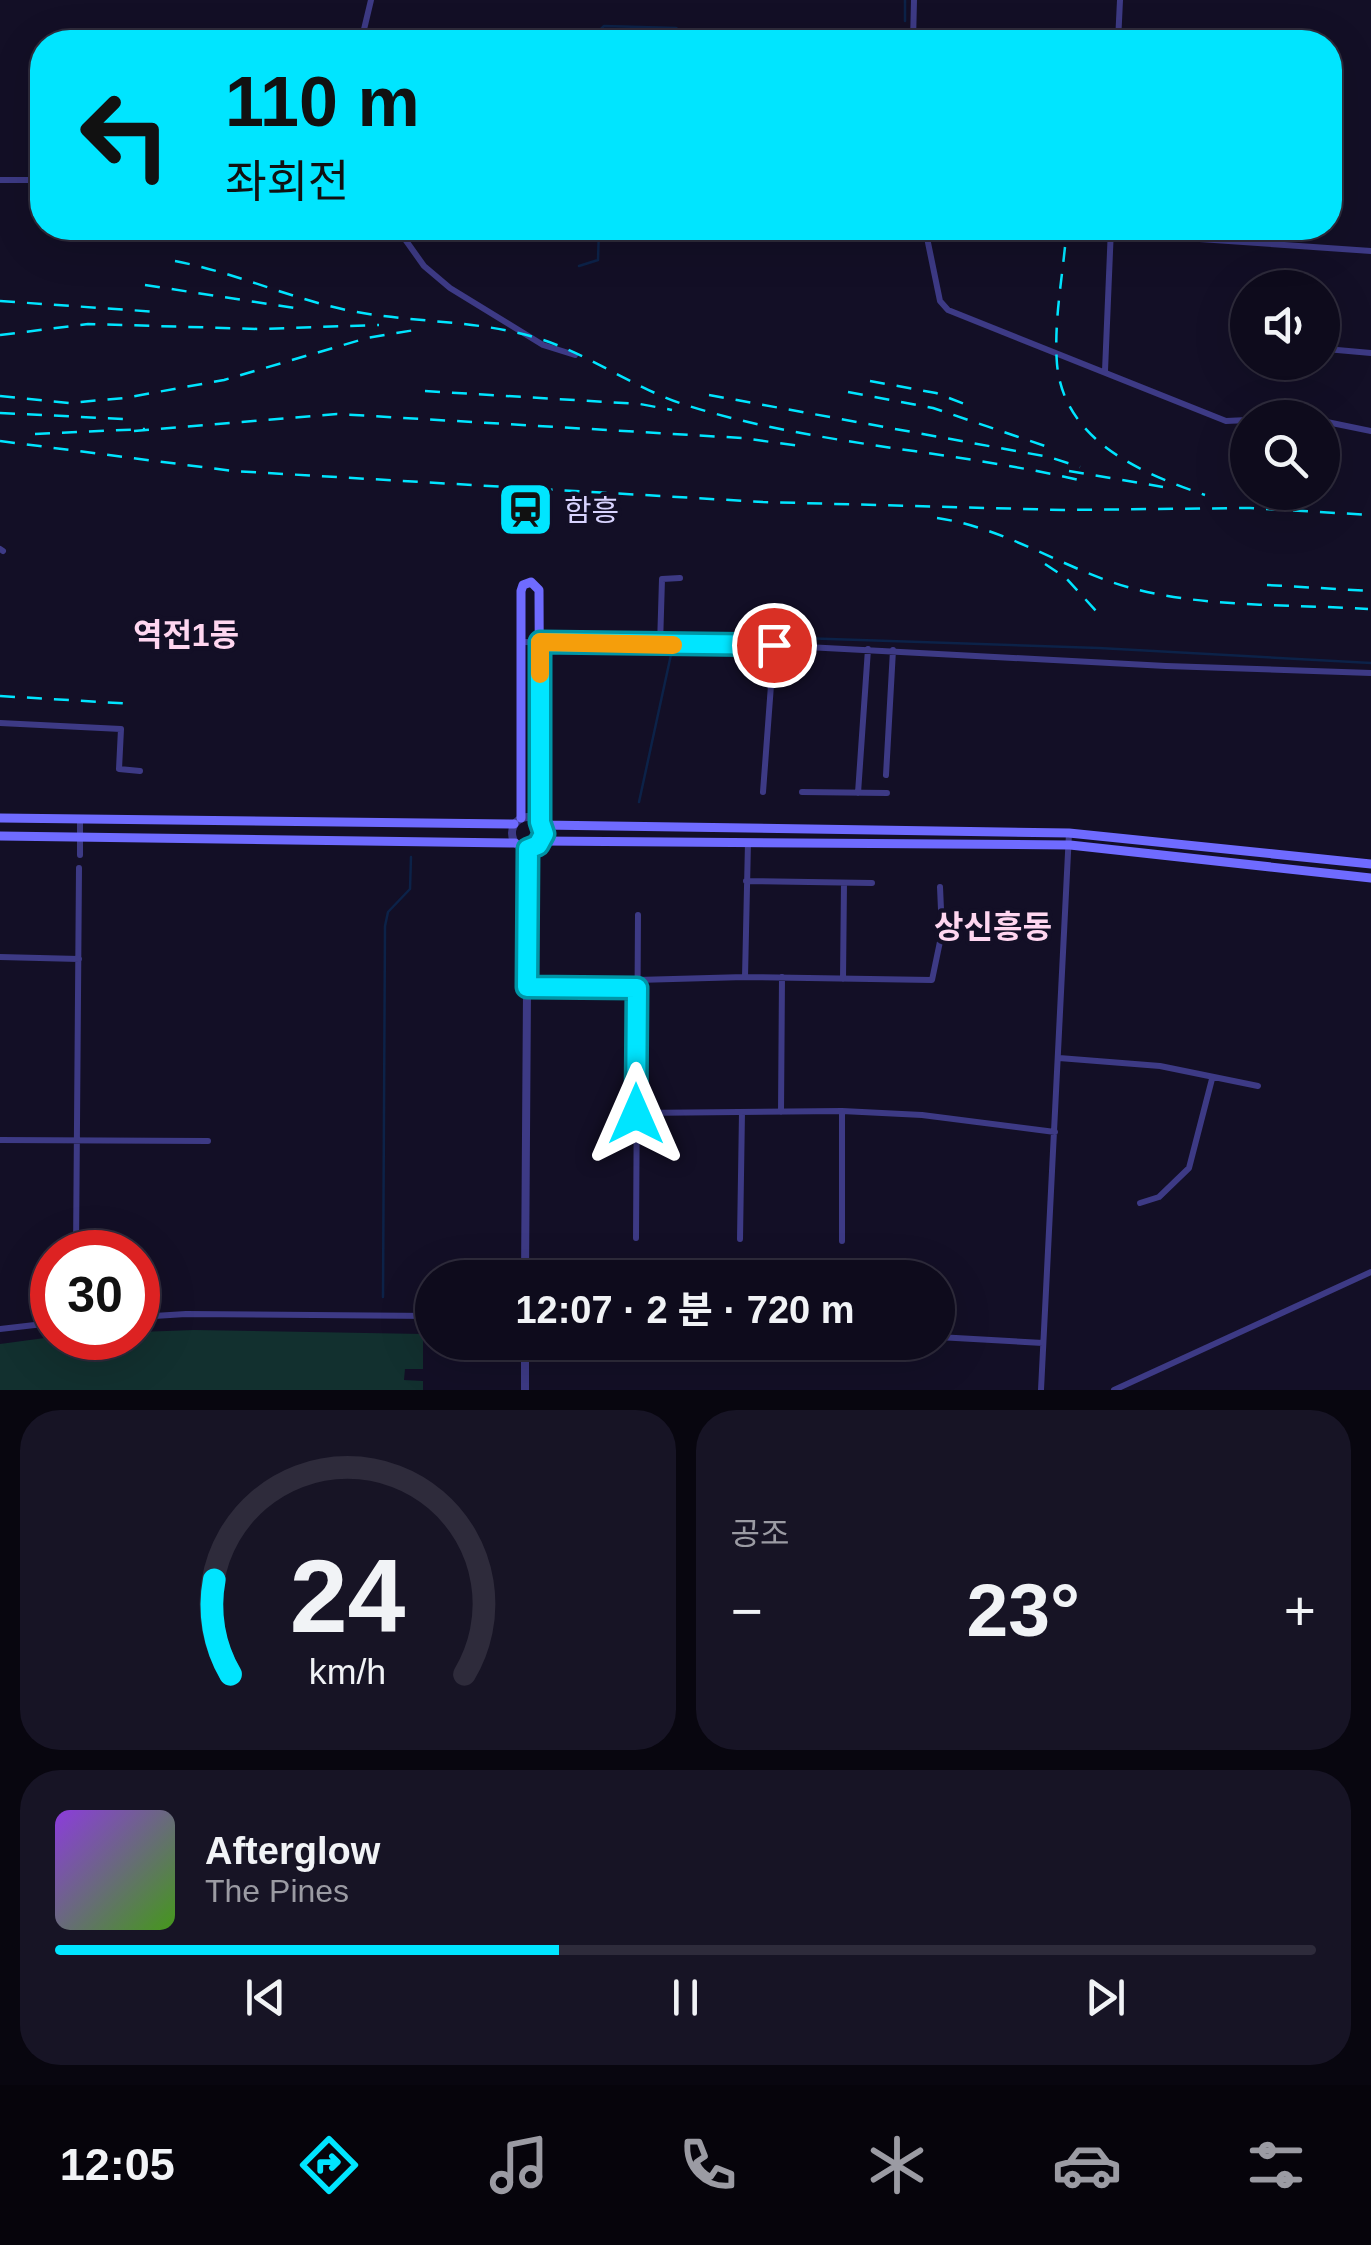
<!DOCTYPE html>
<html lang="ko">
<meta charset="utf-8">
<style>
body{margin:0;font-family:Helvetica,"Noto Sans KR",sans-serif;background:#171425;color:#f1f3f6;height:100vh;display:flex;flex-direction:column;font-size:38px;white-space:nowrap}
*{box-sizing:border-box;margin:0}
p{font-size:32px;color:#9b9ba3}
.icon{flex:none;width:55px;height:55px;fill:none;stroke:currentColor;stroke-width:2;stroke-linecap:round;stroke-linejoin:round}
.map{position:relative;height:1390px;overflow:hidden}
.details{display:flex;flex-direction:column;gap:20px;padding:20px;background:#08060f;flex:1}
.details>*{flex:none}
.guide{position:absolute;left:30px;top:30px;width:1312px;height:210px;border-radius:40px;box-shadow:0 10px 40px #0002,0 0 0 2px #2e2b3b;background:#00e5ff;color:#111;overflow:hidden}
.fabs{position:absolute;left:1230px;top:270px;display:grid;gap:20px}
.fabs a{display:grid;place-items:center;width:110px;height:110px;border-radius:50%;background:#0e0b1c;box-shadow:0 10px 40px #0002,0 0 0 2px #2e2b3b;font-size:50px}
.speed{position:absolute;left:30px;top:1230px;display:flex;gap:20px;font-size:50px;font-weight:700;text-align:center}
.speed>*{display:grid;place-content:center;width:130px;height:130px;border-radius:50%;background:#0e0b1c;box-shadow:0 10px 40px #0002,0 0 0 2px #2e2b3b;line-height:1}
.speed .limit{border:15px solid #d22;background:#fff;color:#111}
.pin{position:absolute;display:grid;place-items:center;width:85px;height:85px;color:#fff;margin:-42px;border:5px solid #fff;border-radius:50%;box-shadow:0 2px 10px #0007}
.me{position:absolute;width:110px;margin:-55px;rotate:0deg;stroke-linejoin:round;filter:drop-shadow(0 0 8px #0008)}
.turn{display:flex;align-items:center;gap:35px;height:210px;padding:0 30px;font-size:45px}
.turn .icon{width:130px;height:130px;stroke-width:2.5}
.turn b{display:block;font-size:70px;line-height:85px}
.big{font-size:75px;font-weight:700;line-height:1.1}
.details .widget{flex:1;display:flex;flex-direction:column;justify-content:center;gap:15px;min-width:0;padding:0 35px;border-radius:40px;background:#171425}
.details .dial{align-items:center;gap:0}
.dial svg{height:260px;overflow:visible;fill:none;stroke:#2e2b3b;stroke-width:7;stroke-linecap:round;text-anchor:middle}
.dial text{fill:#f1f3f6;stroke:none}
.song{display:flex;align-items:center;gap:30px}
.cover{width:120px;height:120px;border-radius:15px;background:linear-gradient(135deg,hsl(270 70% 55%),hsl(100 70% 35%))}
.played{height:10px;border-radius:5px;background:linear-gradient(90deg,#00e5ff 40%,#2e2b3b 40%)}
.keys{display:flex;justify-content:space-around;direction:ltr}
.heat{display:flex;justify-content:space-between;align-items:center;font-size:55px;direction:ltr}
.details .tiles{flex:1;display:grid;gap:20px;grid-template-columns:1fr 1fr}
.widget:last-child{grid-column:span 2}
.trip{position:absolute;left:415px;top:1260px;width:540px;height:100px;border-radius:50px;background:#0e0b1c;box-shadow:0 10px 40px #0002,0 0 0 2px #2e2b3b;font-weight:700;line-height:100px;text-align:center}
.dock{display:flex;height:160px;justify-content:space-around;align-items:center;background:#06040b;color:#9b9ba3}
.dock .icon{width:70px;height:70px}
.dock .current{color:#00e5ff}
.dock b{font-size:45px;color:#f1f3f6}
.map>svg:first-child{display:block}
</style>
<div class="map">
<svg width="1371" height="1390" viewBox="0 0 1371 1390">
<rect width="100%" height="100%" fill="#130f26"/>
<path fill="#12302f" d="M194,1330L423,1334V1369H405L404,1380L423,1381V1390H0V1344L52,1337L138,1338V1332Z"/>
<g fill="none" stroke-linecap="round" stroke-linejoin="round">
<path stroke="#0c2248" stroke-width="2.5" d="M905,21V0
M601,42V29L604,26L676,28L680,31L681,42
M904,42V32
M579,266L598,260L599,228
M675,640L677,634L1099,648L1371,663
M639,802L672,650
M383,1297L385,926L388,912L410,889L411,857"/>
<path stroke="#3d3a85" stroke-width="6" d="M361,42L371,0
M913,42L914,0
M1118,42L1120,0
M0,180H42
M397,228L424,266L450,288L543,345L575,355
M925,228L940,301L948,310L1226,421L1248,420
M1185,238L1371,251
M1326,349L1371,353
M1105,371L1111,228
M1322,421L1371,431
M0,549L3,551
M521,642L769,645L1166,666L1371,673
M660,645L662,579L680,578
M0,723L121,729L119,769L140,771
M886,775L893,650
M763,792L774,645
M802,792L887,793
M858,793L868,649
M80,855V819
M746,881L872,883
M0,957L79,959
M745,977L748,842
M843,979L844,883
M637,980L745,977L932,980L942,932L940,887
M527,987L637,988
M1059,1058L1160,1066L1258,1086
M842,1111V1241
M781,1112L782,977
M637,1113L842,1111L922,1115L1055,1132
M0,1140L208,1141
M1140,1203L1159,1197L1189,1168L1212,1079
M636,1238L638,915
M740,1239L742,1112
M76,1252L79,868
M138,1317L186,1314L432,1316
M0,1329L52,1323
M938,1337L1043,1343
M1041,1390L1069,833
M1114,1390L1371,1272"/>
<path stroke="#3d3a85" stroke-width="8" d="M512 833a16 16 0 1 1 32 0a16 16 0 1 1-32 0Z
M525,1278L528,849
M525,1390V1342"/>
<path stroke="#6f6bff" stroke-width="9" d="M0,818L514,824
M521,818V591L523,585L531,582L539,590L540,822
M542,825L1069,833L1371,864
M0,836L515,843
M542,841L1070,845L1371,878"/>
<path stroke="#00e5ff" stroke-width="2.5" stroke-dasharray="15 12" stroke-linecap="butt" d="M1065,247C1061,286 1054,325 1057,364C1064,441 1141,473 1205,495
M175,261C238,273 295,301 357,312C418,323 478,320 537,338C590,354 636,390 689,406C817,446 953,450 1083,481
M145,285L301,309
M0,301L158,312
M0,335L88,324L259,329L379,325
M870,381L936,393L967,405
M425,391L640,404L672,410
M848,392L933,408L1045,446
M709,395L1049,457L1080,467
M0,396L69,403L124,398L224,380L367,338L421,329
M0,413L124,419
M134,431L337,414L742,438L800,446
M35,434L145,429
M0,441L233,471L763,502L1064,510L1250,508L1371,515
M1069,471L1163,487
M937,518C1007,528 1065,570 1131,588C1204,608 1292,604 1368,609
M1045,564L1066,578L1097,612
M1267,585L1371,591
M0,696L134,704"/>
</g>
<g fill="none" stroke-linecap="round" stroke-linejoin="round">
<defs>
<path id="route" d="M636,1114L637,988L527,987L528,849L538,845L544,834L540,822V642L774,645"/>
</defs>
<use href="#route" stroke="#0095a6" stroke-width="25"/>
<use href="#route" stroke="#00e5ff" stroke-width="18"/>
<path stroke="#f59e0b" stroke-width="18" d="M540,674V642L673,645"/>
</g>
<defs>
<symbol id="station-square" viewBox="-11 -11 22 22"><rect x="-9" y="-9" width="18" height="18" rx="4" fill="#00e5ff" stroke="#130f26"/><path d="M-3-6H3Q5-6 5-4V2Q5 4 3 4L4.5 6H3L1.5 4h-3L-3 6H-4.5L-3 4Q-5 4-5 2V-4Q-5-6-3-6ZM-3.5-4v3h7v-3ZM-3.5 1v1.5H-2V1ZM2 1v1.5H3.5V1Z" fill="#111"/></symbol>
</defs>
<g fill-rule="evenodd">
<use href="#station-square" x="494" y="478" width="63" height="63"/>
</g>
<g text-anchor="middle" dominant-baseline="central" stroke-width="9" stroke-linejoin="round" paint-order="stroke">
<g font-size="30" fill="#d9d4ff" stroke="#130f26" text-anchor="start">
<text x="564" y="510">함흥</text>
</g>
<g font-size="32" font-weight="bold" fill="#ffd6f0" stroke="#130f26">
<text x="186" y="635">역전1동</text>
<text x="993" y="927">상신흥동</text>
</g>
</g>
</svg>
<div class="fabs">
<a><svg class="icon" aria-label="sound" viewBox="0 0 24 24"><path d="M4 9h4l5-4v14l-5-4H4zM17 9q2 3 0 6"/></svg></a>
<a><svg class="icon" aria-label="search" viewBox="0 0 24 24"><circle cx="10" cy="10" r="6"/><path d="M15 15l6 6"/></svg></a>
</div>
<div class="speed"><div class="limit">30</div></div>
<div class="pin" style="left:774px;top:645px;background:#d93025"><svg class="icon" aria-label="arrive" viewBox="0 0 24 24"><path d="M6 21V4h12l-3 4 3 4H6"/></svg></div>
<svg class="me" style="left:636px;top:1114px" viewBox="-20 -20 40 40"><path d="M0-17L14 15 0 8-14 15z" fill="#00e5ff" stroke="#fff" stroke-width="4"/></svg>
<div class="trip">12:07 · 2 분 · 720 m</div>
<div class="guide">
<div class="turn"><svg class="icon" aria-label="left" viewBox="0 0 24 24"><path d="M17 20v-9H6M10 6l-5 5 5 5"/></svg><div><b>110 m</b>좌회전</div></div>
</div>
</div>
<section class="details">
<div class="tiles">
<div class="widget dial"><svg viewBox="0 0 100 80">
<path d="M14 69A42 42 0 1 1 86 69"/>
<path d="M14 69A42 42 0 0 1 9 40" stroke="#00e5ff"/>
<text x="50" y="56" font-size="32" font-weight="700">24</text>
<text x="50" y="72" font-size="11">km/h</text>
</svg></div>
<div class="widget"><p>공조</p>
<div class="heat"><a>−</a><b class="big">23°</b><a>+</a></div>
</div>
<div class="widget">
<div class="song"><i class="cover"></i><div><b>Afterglow</b><p>The Pines</p></div></div>
<div class="played"></div>
<div class="keys"><svg class="icon" aria-label="previous" viewBox="0 0 24 24"><path d="M18 5L8 12l10 7zM5 5v14"/></svg><svg class="icon" aria-label="pause" viewBox="0 0 24 24"><path d="M8 5v14M16 5v14"/></svg><svg class="icon" aria-label="next" viewBox="0 0 24 24"><path d="M6 5l10 7-10 7zM19 5v14"/></svg></div>
</div>
</div>
</section>
<nav class="dock">
<b>12:05</b>
<svg class="icon current" aria-label="directions" viewBox="0 0 24 24"><path d="M12 3l9 9-9 9-9-9zM9 14v-3h6M13 9l2 2-2 2"/></svg>
<svg class="icon" aria-label="music" viewBox="0 0 24 24"><path d="M9 18V5l10-2v13"/><circle cx="6" cy="18" r="3"/><circle cx="16" cy="16" r="3"/></svg>
<svg class="icon" aria-label="phone" viewBox="0 0 24 24"><path d="M5 4h4l2 5-3 2q2 4 5 5l2-3 5 2v4C11 20 4 13 5 4z"/></svg>
<svg class="icon" aria-label="climate" viewBox="0 0 24 24"><path d="M12 3v18M4 7l16 10M4 17L20 7"/></svg>
<svg class="icon" aria-label="car" viewBox="0 0 24 24"><path d="M5 17H2v-5l4-1 3-4h7l3 4 3 1v5h-3M9 17h6M6 11h13"/><circle cx="7" cy="17" r="2"/><circle cx="17" cy="17" r="2"/></svg>
<svg class="icon" aria-label="filters" viewBox="0 0 24 24"><path d="M4 7h16M4 17h16"/><circle cx="9" cy="7" r="2"/><circle cx="15" cy="17" r="2"/></svg>
</nav>
